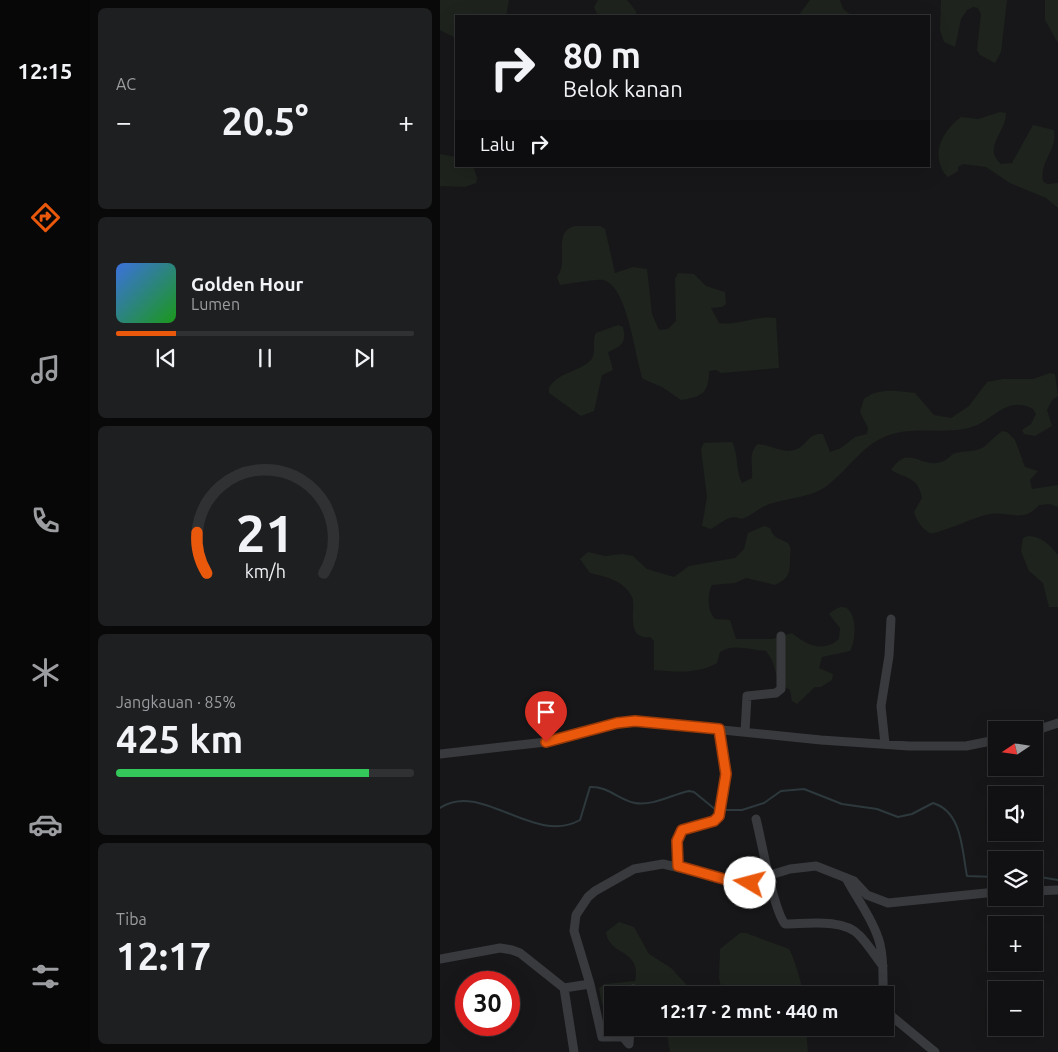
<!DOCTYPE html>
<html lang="id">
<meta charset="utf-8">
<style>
body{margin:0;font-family:Ubuntu,sans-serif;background:#1e1f21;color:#f1f3f6;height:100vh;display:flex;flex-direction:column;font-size:19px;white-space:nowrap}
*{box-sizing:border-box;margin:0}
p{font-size:16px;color:#9c9da0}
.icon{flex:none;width:28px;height:28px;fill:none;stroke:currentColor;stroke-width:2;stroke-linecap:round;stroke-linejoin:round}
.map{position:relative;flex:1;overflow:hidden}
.panel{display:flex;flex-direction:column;gap:8px;padding:8px;background:#09090a;width:350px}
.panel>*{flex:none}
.top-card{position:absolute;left:15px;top:15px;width:475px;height:152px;border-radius:0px;box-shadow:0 5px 20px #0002,0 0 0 1px #303133;background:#111113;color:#f1f3f6;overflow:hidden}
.needle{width:32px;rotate:257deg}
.tools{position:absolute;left:548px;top:721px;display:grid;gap:10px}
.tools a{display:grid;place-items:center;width:55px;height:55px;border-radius:0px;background:#111113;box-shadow:0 5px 20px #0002,0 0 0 1px #303133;font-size:25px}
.speed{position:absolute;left:15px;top:971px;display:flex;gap:10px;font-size:25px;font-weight:700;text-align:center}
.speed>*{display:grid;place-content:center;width:65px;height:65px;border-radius:50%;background:#111113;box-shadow:0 5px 20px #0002,0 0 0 1px #303133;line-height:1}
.speed .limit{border:8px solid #d22;background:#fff;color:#111}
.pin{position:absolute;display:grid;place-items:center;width:42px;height:42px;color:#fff;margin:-51px -21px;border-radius:50% 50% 50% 0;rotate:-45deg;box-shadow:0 0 5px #0007}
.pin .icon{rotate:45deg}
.me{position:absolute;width:55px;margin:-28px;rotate:278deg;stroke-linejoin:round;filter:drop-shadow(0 0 4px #0008)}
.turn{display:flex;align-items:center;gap:18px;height:105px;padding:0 25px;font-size:22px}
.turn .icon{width:65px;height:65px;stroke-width:2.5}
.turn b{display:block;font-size:35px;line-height:42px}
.then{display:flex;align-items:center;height:48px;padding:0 25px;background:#0003;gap:10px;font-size:19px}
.big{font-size:38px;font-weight:600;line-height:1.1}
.panel .card{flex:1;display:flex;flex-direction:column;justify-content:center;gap:8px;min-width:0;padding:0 18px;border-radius:8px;background:#1e1f21}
.panel .dial{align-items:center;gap:0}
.dial svg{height:130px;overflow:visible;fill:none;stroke:#303133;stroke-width:7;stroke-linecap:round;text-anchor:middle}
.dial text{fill:#f1f3f6;stroke:none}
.song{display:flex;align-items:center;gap:15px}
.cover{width:60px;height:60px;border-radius:8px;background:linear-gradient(135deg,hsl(220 70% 55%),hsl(120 70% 35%))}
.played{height:5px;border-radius:2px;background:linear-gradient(90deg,#ea580c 20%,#303133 20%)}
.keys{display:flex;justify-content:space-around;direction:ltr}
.heat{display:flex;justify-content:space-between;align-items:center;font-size:28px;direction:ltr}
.charge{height:8px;border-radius:4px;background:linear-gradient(90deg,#34c759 85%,#303133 0)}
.trip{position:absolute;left:164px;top:986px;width:290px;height:50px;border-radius:0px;background:#111113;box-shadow:0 5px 20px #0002,0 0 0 1px #303133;font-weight:600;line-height:50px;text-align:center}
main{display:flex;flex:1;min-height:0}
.tab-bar{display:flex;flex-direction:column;width:90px;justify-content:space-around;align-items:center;background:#070708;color:#9c9da0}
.tab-bar .icon{width:35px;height:35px}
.tab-bar .active{color:#ea580c}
.tab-bar b{font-size:22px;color:#f1f3f6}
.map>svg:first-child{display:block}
</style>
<main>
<nav class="tab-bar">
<b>12:15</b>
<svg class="icon active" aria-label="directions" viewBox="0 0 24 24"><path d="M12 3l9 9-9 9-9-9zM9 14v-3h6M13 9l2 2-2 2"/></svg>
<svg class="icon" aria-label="music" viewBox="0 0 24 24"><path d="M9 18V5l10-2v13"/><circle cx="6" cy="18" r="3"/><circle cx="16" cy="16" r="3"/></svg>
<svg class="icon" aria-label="phone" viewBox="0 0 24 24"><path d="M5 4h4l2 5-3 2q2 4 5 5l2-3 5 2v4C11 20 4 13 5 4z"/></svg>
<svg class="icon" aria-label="climate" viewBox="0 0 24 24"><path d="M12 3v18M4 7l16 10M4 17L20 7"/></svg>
<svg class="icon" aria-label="car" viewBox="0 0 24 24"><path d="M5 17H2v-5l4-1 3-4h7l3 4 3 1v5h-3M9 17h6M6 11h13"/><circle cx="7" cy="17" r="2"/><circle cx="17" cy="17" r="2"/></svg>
<svg class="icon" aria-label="filters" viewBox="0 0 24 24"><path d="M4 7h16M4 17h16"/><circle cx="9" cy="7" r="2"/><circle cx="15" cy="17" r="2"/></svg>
</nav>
<section class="panel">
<div class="card"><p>AC</p>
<div class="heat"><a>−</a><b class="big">20.5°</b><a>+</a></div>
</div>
<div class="card">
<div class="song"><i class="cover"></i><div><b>Golden Hour</b><p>Lumen</p></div></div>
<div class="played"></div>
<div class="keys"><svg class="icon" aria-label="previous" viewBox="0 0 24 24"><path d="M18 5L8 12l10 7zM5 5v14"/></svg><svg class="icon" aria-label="pause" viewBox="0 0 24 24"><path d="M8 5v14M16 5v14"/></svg><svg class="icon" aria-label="next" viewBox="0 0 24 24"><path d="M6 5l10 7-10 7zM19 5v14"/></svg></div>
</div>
<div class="card dial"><svg viewBox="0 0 100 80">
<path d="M14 69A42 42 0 1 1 86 69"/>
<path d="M14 69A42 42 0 0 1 8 44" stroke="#ea580c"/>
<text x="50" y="56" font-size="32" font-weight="700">21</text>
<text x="50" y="72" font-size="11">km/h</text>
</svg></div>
<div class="card"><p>Jangkauan · 85%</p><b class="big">425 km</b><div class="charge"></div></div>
<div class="card"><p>Tiba</p><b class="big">12:17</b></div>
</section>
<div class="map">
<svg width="618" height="1052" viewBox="0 0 618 1052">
<rect width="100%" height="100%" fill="#171719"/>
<path fill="#1e231d" d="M0,0H69L66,16H16V38L0,30Z
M158,0H187L196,11V16H158L154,7Z
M370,0H400L403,9L413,16H358Z
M501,0H567L561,52L555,63L540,55L537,50L541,14L538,8L533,7L527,10L521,19L515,47L504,42L500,30Z
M605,0H618V43L605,20Z
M560,112L566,113C566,133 542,147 561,164L572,163L593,125L614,130C618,150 599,161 603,181L607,184L618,183V208L606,198L570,183L546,167L523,164L518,167V171L508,177L504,173C491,151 503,131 521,117L538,119Z
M0,154L16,157V166H33L37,178L36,183L25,187L1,186L0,188Z
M135,226H160L165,229L175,273L193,267L207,269L212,314L219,330L228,329L236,321L235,279L238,273L254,274L266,286L285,292L286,304L282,307L271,308L279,323C298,326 316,315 336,318L339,368L281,373L276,370L269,371C269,393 262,397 241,400L222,387L203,379C195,359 188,285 163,280C156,279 129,284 120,285L117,277C130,261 111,232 135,226Z
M178,325L183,327C187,343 181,346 168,352L173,370L162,375L154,411L141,416L109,393V388C117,373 137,372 149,362C158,354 151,342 156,333Z
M610,373L615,374L618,396L612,400L607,410L612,426L595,436L584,434L582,430L591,424L596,414L593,409C567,395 554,420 532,427C503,436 471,424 442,438C421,448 406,471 388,485C370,499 347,497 327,505C317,509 312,516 301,519C290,513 280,524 271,529L262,526L267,497L261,449L264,443L292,442C299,455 295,470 302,483L312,478C313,466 308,452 318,444C330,445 345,455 357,449C368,444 368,433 383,434L390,452L401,448L415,437L427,434L428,428L420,412L424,399C439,387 457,391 475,393L494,415L511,418L529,406L547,382L563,379H593Z
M562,431L567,432L575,440L585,467L598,471L590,480L592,489L618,485V507L610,504L599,505C581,525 570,509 545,515C536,517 496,535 490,533C482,529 476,520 474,512L482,498C478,476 466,479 451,470C469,442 482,471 504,461C507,460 510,456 513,454C523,450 534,453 544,447C550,442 555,436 562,431Z
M324,526L330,528C334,539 339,538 348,543C352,549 350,552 350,559C350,574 349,578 335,585L306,578L295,583L272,585C267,595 267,611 275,619L290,620L296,639H332L352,633C366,645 383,653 399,639L400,628L389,614C414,590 420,633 410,651L382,657L379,668L393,674L392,680L381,687H375L357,704L352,701L350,690L339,683L332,660L326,651C311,650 293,643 280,652L277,663C258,674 235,672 214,670V641L210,637C184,640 197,607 192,597C184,580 166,577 150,573L140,559L148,552L165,556L182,554L193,556L207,569L234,577L249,566L295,558L304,549L308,533Z
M588,536C601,536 610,545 618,555V607H609L603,583L589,571L581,551L583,538Z
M179,922L194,927L209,954L231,968L256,995H172V1019L162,1004L159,988L165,984L195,981C202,948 169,957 166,932Z
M300,933H306L349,949C353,954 364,990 363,995H283L279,978L280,949Z
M226,1028H366L368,1052H230Z"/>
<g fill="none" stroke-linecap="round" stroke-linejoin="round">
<path stroke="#2d393c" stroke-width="2" d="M0,808C41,780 94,846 140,820L150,787C168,786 179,800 195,803C213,806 231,795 249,791L254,792L276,810
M283,810H302L324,803L341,791L364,789L402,804L437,809L458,817L472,814L493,803C523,812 522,852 527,876L556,877
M594,876L618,880"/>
<path stroke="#383a3d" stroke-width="9" d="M594,731L618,723
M305,732L307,696L336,693L341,689V636
M445,744L441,706L449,656L451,619
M0,754L106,742L177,723L195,721L381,740L469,746H526L556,740
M316,819C322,842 333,909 345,924C366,924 403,918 419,935C428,944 435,956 443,966
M238,866L237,841L242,830L274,821L279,816L286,774L279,729
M406,878C417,899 434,921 440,944C444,961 443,978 443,995
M594,891L618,890
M0,959L60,948L72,950L80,953L124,988L150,984L134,931L136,915L148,897L155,891L194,869L223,864L304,883L350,869L376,866L414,881L427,895L448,903L556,892
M150,984L162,1037H183L189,1044L190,1028
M124,988L134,1052
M192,995L193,989
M445,1006L449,1014L495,1052"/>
</g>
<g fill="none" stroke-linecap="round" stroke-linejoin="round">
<defs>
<path id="route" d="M106,742L177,723L195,721L279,729L286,774L279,816L274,821L242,830L237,841L238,866L298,883H310"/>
</defs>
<use href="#route" stroke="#983908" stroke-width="12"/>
<use href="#route" stroke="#ea580c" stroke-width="9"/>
</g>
</svg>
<div class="tools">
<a><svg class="needle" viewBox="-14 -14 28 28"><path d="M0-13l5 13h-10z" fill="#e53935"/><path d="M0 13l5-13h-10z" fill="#9c9da0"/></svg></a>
<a><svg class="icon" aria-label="sound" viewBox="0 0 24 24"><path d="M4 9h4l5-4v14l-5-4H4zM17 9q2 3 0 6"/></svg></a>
<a><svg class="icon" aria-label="layers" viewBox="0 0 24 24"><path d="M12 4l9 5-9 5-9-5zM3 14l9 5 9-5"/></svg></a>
<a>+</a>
<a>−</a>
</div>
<div class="speed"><div class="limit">30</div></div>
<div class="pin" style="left:106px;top:742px;background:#d93025"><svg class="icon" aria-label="arrive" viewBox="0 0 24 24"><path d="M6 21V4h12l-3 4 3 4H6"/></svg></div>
<svg class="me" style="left:310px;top:883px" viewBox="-20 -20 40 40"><circle r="19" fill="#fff"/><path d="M0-13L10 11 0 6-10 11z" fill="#ea580c"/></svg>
<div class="trip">12:17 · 2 mnt · 440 m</div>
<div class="top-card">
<div class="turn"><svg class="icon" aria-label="right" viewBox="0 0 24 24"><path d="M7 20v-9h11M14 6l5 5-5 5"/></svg><div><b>80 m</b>Belok kanan</div></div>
<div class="then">Lalu<svg class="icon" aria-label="right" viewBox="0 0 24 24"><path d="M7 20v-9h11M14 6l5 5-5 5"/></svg></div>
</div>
</div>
</main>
